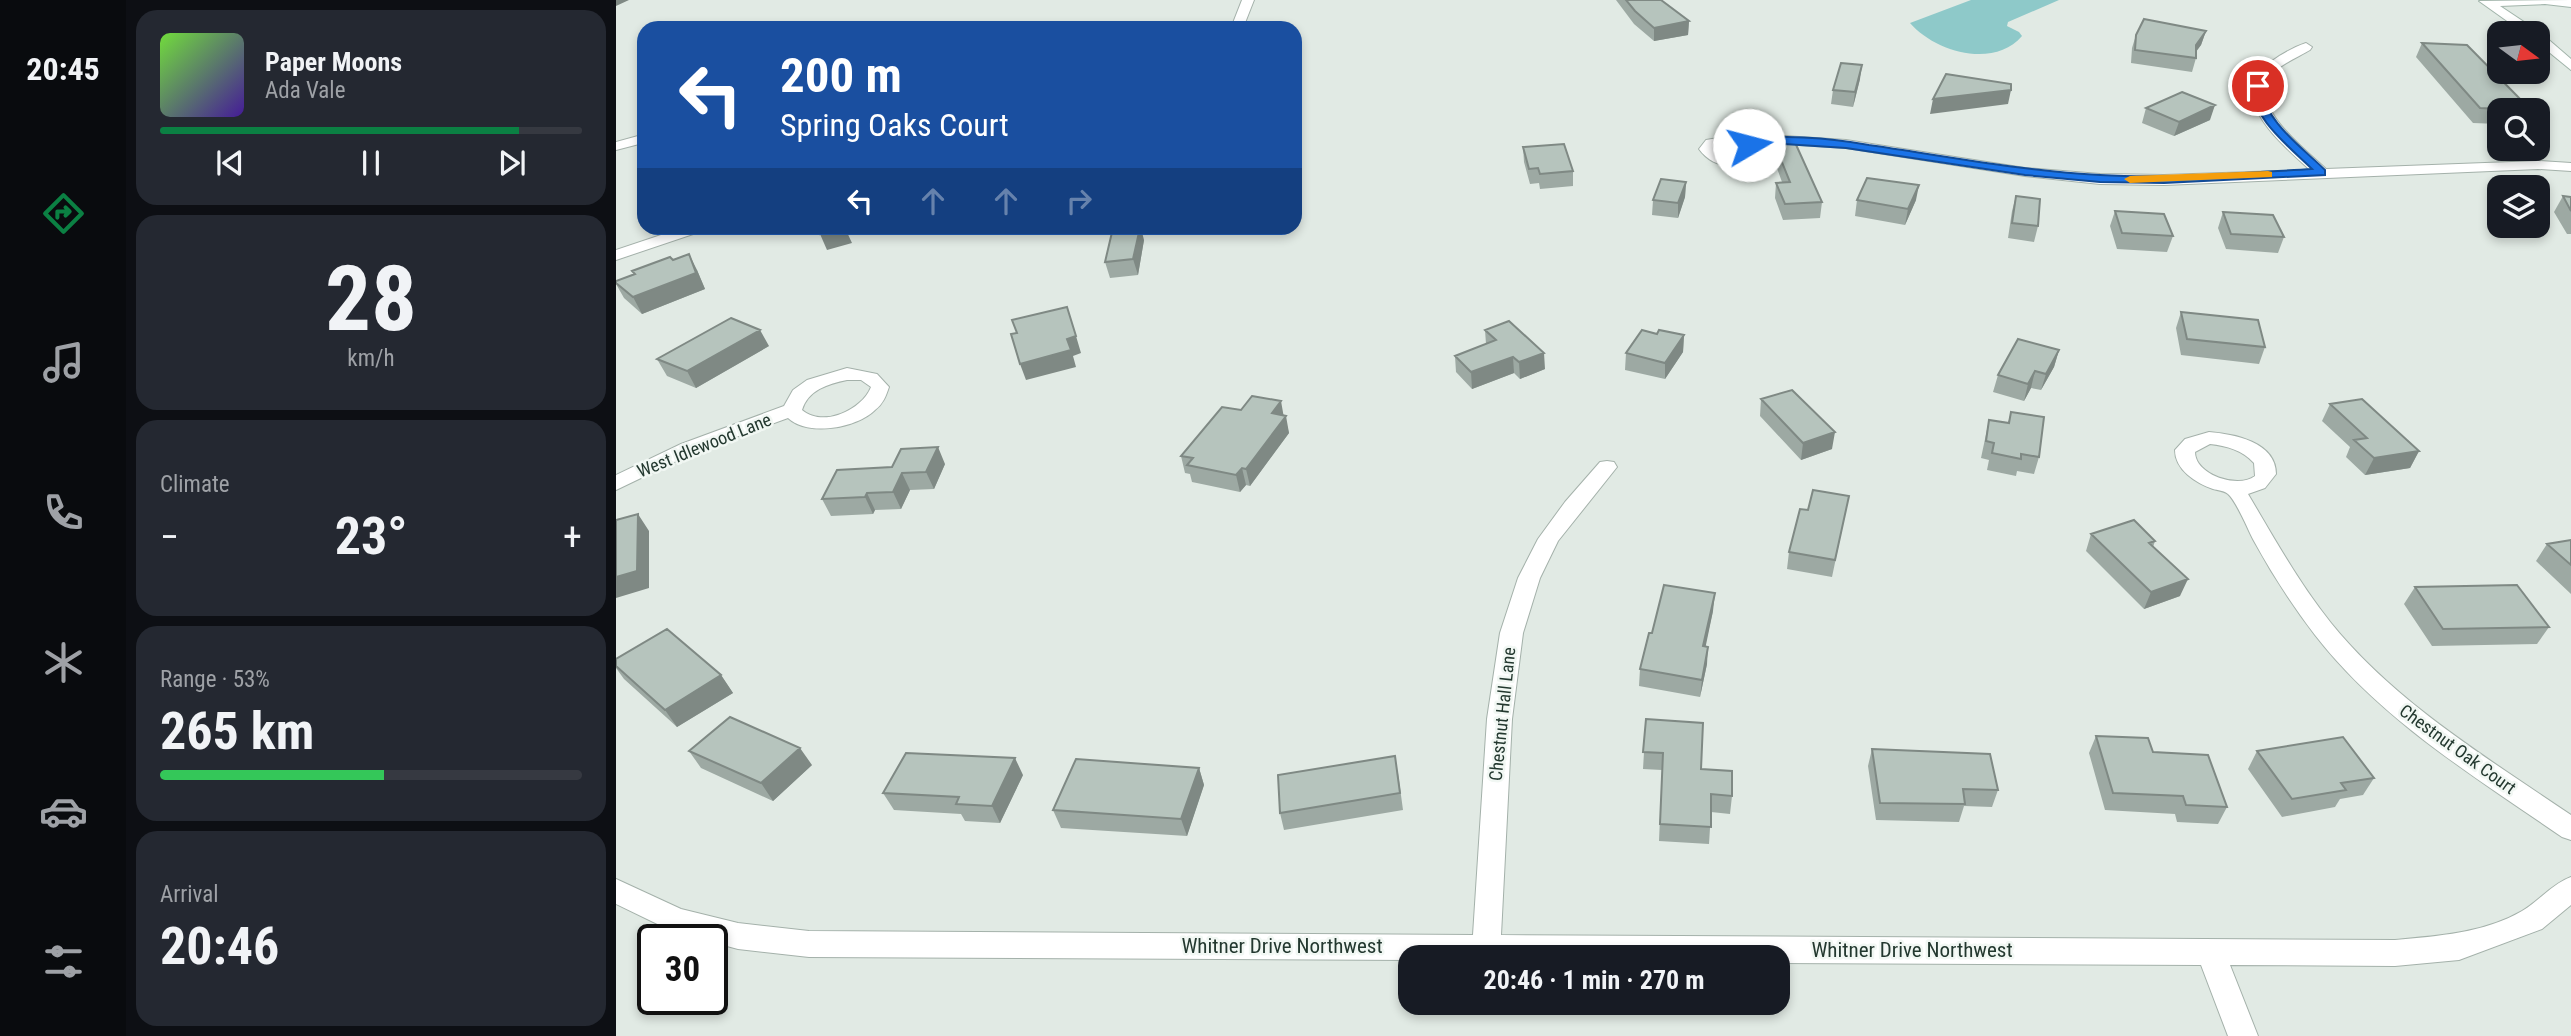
<!DOCTYPE html>
<meta charset="utf-8">
<style>
body{margin:0;font-family:"Roboto Condensed",sans-serif;background:#242831;color:#f1f3f6;height:100vh;display:flex;flex-direction:column;font-size:26px;white-space:nowrap}
*{box-sizing:border-box;margin:0}
p{font-size:23px;color:#9ea1a6}
.icon{flex:none;width:38px;height:38px;fill:none;stroke:currentColor;stroke-width:2;stroke-linecap:round;stroke-linejoin:round}
.map{position:relative;flex:1;overflow:hidden}
.details{display:flex;flex-direction:column;gap:10px;padding:10px;background:#0d0f14;width:490px}
.details>*{flex:none}
.top-card{position:absolute;left:21px;top:21px;width:665px;height:214px;border-radius:21px;box-shadow:0 4px 10px #0003;background:#1a4fa0;color:#fff;overflow:hidden}
.needle{width:46px;rotate:105deg}
.buttons{position:absolute;left:1871px;top:21px;display:grid;gap:14px}
.buttons a{display:grid;place-items:center;width:63px;height:63px;border-radius:14px;background:#171b24;box-shadow:0 4px 10px #0003;font-size:35px}
.speed{position:absolute;left:21px;top:924px;display:flex;gap:14px;font-size:35px;font-weight:700;text-align:center}
.speed>*{display:grid;place-content:center;width:91px;height:91px;border-radius:50%;background:#171b24;box-shadow:0 4px 10px #0003;line-height:1}
.speed .limit{border:4px solid #111;border-radius:10px;background:#fff;color:#111}
.pin{position:absolute;display:grid;place-items:center;width:60px;height:60px;color:#fff;margin:-30px;border:4px solid #fff;border-radius:50%;box-shadow:0 2px 7px #0007}
.me{position:absolute;width:77px;margin:-38px;rotate:82deg;stroke-linejoin:round;filter:drop-shadow(0 0 5px #0008)}
.turn{display:flex;align-items:center;gap:24px;height:147px;padding:0 28px;font-size:32px}
.turn .icon{width:91px;height:91px;stroke-width:2.5}
.turn b{display:block;font-size:49px;line-height:60px}
.lanes{display:flex;align-items:center;height:66px;padding:0 28px;background:#0003;justify-content:center;gap:35px;direction:ltr}
.lanes .off{opacity:.35}
.big{font-size:52px;font-weight:700;line-height:1.1}
.details .card{flex:1;display:flex;flex-direction:column;justify-content:center;gap:10px;min-width:0;padding:0 24px;border-radius:21px;background:#242831}
.details .dial{align-items:center;gap:0}
.dial b{font-size:91px;line-height:1}
.song{display:flex;align-items:center;gap:21px}
.cover{width:84px;height:84px;border-radius:10px;background:linear-gradient(135deg,hsl(100 70% 55%),hsl(260 70% 35%))}
.played{height:7px;border-radius:4px;background:linear-gradient(90deg,#0b8043 85%,#363941 85%)}
.keys{display:flex;justify-content:space-around;direction:ltr}
.heat{display:flex;justify-content:space-between;align-items:center;font-size:38px;direction:ltr}
.charge{height:10px;border-radius:5px;background:linear-gradient(90deg,#34c759 53%,#363941 0)}
.trip{position:absolute;left:782px;top:945px;width:392px;height:70px;border-radius:21px;background:#171b24;box-shadow:0 4px 10px #0003;font-weight:700;line-height:70px;text-align:center}
main{display:flex;flex:1;min-height:0}
.tab-bar{display:flex;flex-direction:column;width:126px;justify-content:space-around;align-items:center;background:#090b0e;color:#9ea1a6}
.tab-bar .icon{width:49px;height:49px}
.tab-bar .on{color:#0b8043}
.tab-bar b{font-size:32px;color:#f1f3f6}
.map>svg:first-child{display:block}
</style>
<main>
<nav class="tab-bar">
<b>20:45</b>
<svg class="icon on" aria-label="directions" viewBox="0 0 24 24"><path d="M12 3l9 9-9 9-9-9zM9 14v-3h6M13 9l2 2-2 2"/></svg>
<svg class="icon" aria-label="music" viewBox="0 0 24 24"><path d="M9 18V5l10-2v13"/><circle cx="6" cy="18" r="3"/><circle cx="16" cy="16" r="3"/></svg>
<svg class="icon" aria-label="phone" viewBox="0 0 24 24"><path d="M5 4h4l2 5-3 2q2 4 5 5l2-3 5 2v4C11 20 4 13 5 4z"/></svg>
<svg class="icon" aria-label="climate" viewBox="0 0 24 24"><path d="M12 3v18M4 7l16 10M4 17L20 7"/></svg>
<svg class="icon" aria-label="car" viewBox="0 0 24 24"><path d="M5 17H2v-5l4-1 3-4h7l3 4 3 1v5h-3M9 17h6M6 11h13"/><circle cx="7" cy="17" r="2"/><circle cx="17" cy="17" r="2"/></svg>
<svg class="icon" aria-label="filters" viewBox="0 0 24 24"><path d="M4 7h16M4 17h16"/><circle cx="9" cy="7" r="2"/><circle cx="15" cy="17" r="2"/></svg>
</nav>
<section class="details">
<div class="card">
<div class="song"><i class="cover"></i><div><b>Paper Moons</b><p>Ada Vale</p></div></div>
<div class="played"></div>
<div class="keys"><svg class="icon" aria-label="previous" viewBox="0 0 24 24"><path d="M18 5L8 12l10 7zM5 5v14"/></svg><svg class="icon" aria-label="pause" viewBox="0 0 24 24"><path d="M8 5v14M16 5v14"/></svg><svg class="icon" aria-label="next" viewBox="0 0 24 24"><path d="M6 5l10 7-10 7zM19 5v14"/></svg></div>
</div>
<div class="card dial"><b>28</b><p>km/h</p></div>
<div class="card"><p>Climate</p>
<div class="heat"><a>−</a><b class="big">23°</b><a>+</a></div>
</div>
<div class="card"><p>Range · 53%</p><b class="big">265 km</b><div class="charge"></div></div>
<div class="card"><p>Arrival</p><b class="big">20:46</b></div>
</section>
<div class="map">
<svg width="1955" height="1036" viewBox="0 0 1955 1036">
<rect width="100%" height="100%" fill="#e1eae4"/>
<path fill="#8ec9c9" d="M1355,0H1443L1392,22L1391,26L1403,32L1406,36C1378,69 1319,52 1294,23Z"/>
<g fill="none" stroke-linecap="round" stroke-linejoin="round">
<defs>
<path id="street" d="M626,0H638L627,28H615Z
M1690,43L1696,47L1694,50C1682,57 1667,63 1657,73C1628,104 1690,150 1710,169L1922,161L1955,163V171L1922,169L1548,185L1484,184L1409,176L1230,148L1168,144L1142,148L1144,152C1128,172 1098,170 1083,149L1090,140L1114,136L1133,141L1168,136L1230,140L1409,168L1484,174L1548,175L1694,170C1666,144 1606,96 1656,61C1666,54 1678,47 1690,43ZM1114,144L1127,148L1129,151C1118,160 1108,159 1098,149Z
M22,136L27,137V143L0,150V142Z
M66,228H88L86,231L0,260V250Z
M231,368L261,374L273,387C270,396 267,404 259,410C241,428 192,437 172,418L79,452L0,490V475L65,444L168,406L177,390L191,380ZM231,380H245L255,387C246,410 207,428 186,410C192,390 212,384 231,380Z
M1593,432C1618,434 1660,442 1660,474L1649,488L1632,494C1658,538 1683,583 1715,623C1780,703 1871,758 1955,815V840L1946,837C1859,777 1764,719 1699,635C1676,605 1656,574 1638,541C1632,530 1621,502 1612,494C1609,491 1601,490 1597,489C1580,483 1559,470 1559,450L1569,439ZM1594,444C1611,446 1626,450 1638,463L1639,476C1622,489 1579,475 1579,452Z
M991,461L998,462L1001,467L942,541L924,578L907,633L896,719L885,935L1779,940C1822,936 1868,933 1906,911C1923,901 1936,884 1955,877V905L1926,929L1843,960L1779,966L1614,965L1642,1036H1612L1585,965L1162,963V957H794V960L193,957L122,949L96,942V940L60,933L0,904V879L65,909L122,923L193,931L857,935L871,719L884,633L902,578L922,539L949,502L984,462Z"/>
<path id="secondary" d="M1955,0V7L1929,4L1884,6L1926,34L1955,59V70L1922,43V33H1908L1863,1Z"/>
</defs>
<use href="#street" stroke="#a4b1aa" stroke-width="2"/>
<use href="#secondary" stroke="#a1b4aa" stroke-width="2"/>
<use href="#street" fill="#fff" fill-rule="evenodd"/>
<use href="#secondary" fill="#fff" fill-rule="evenodd"/>
</g>
<path fill="#9da9a3" d="M1000,0H1045L1073,21L1072,35L1038,41L1018,24Z
M1590,31L1585,45L1580,52V58L1576,72L1515,63L1516,48L1520,35Z
M1806,43L1912,107L1911,110H1883V124L1857,123L1800,57Z
M1244,79L1237,107L1215,104L1217,90Z
M1530,108L1594,120L1558,136L1526,123Z
M1159,145L1206,202L1204,218L1167,220L1159,198L1160,183L1166,182L1158,160Z
M907,147L957,171V186L924,189L923,183L914,184L908,162Z
M1070,182L1069,197L1062,218L1036,215L1037,200Z
M1400,196L1422,226L1418,242L1392,238L1396,211Z
M1947,196L1955,197V234H1951L1938,212Z
M1241,200H1300L1289,225L1239,216Z
M1499,211L1557,236L1551,252L1501,249L1494,226Z
M1607,212L1668,237L1662,253L1610,249L1602,228Z
M528,240L522,275L494,278L489,262Z
M57,260L81,270L89,289L26,314L8,298L0,284V281L18,274L16,271Z
M1565,312L1649,347L1643,364L1565,355L1560,328Z
M869,330L929,369L904,379L898,373L856,389L840,372L839,356L870,344Z
M1041,334L1068,335L1067,352L1049,379L1009,370L1010,353Z
M153,346L80,388L51,376L41,359Z
M1443,350L1438,367L1425,390L1415,388L1408,401L1377,392L1382,375Z
M1145,399L1216,449L1185,460L1144,416Z
M1714,404L1803,451L1794,468L1749,475L1730,457L1734,447L1706,421Z
M625,410L668,415L673,433L634,486L630,485L624,492L576,482L574,474L569,473L565,456Z
M1395,412L1423,457L1418,474L1401,471L1400,476L1371,470L1373,460L1365,458L1373,420L1392,423Z
M329,464L318,489L294,490L285,509L259,510L257,514L215,516L206,499L221,470Z
M1233,496L1216,577L1171,569L1173,552L1192,510Z
M1475,534L1539,541L1537,547L1564,596L1528,609L1470,551Z
M1955,540V594L1920,561L1931,544Z
M1799,587L1933,627L1921,644L1816,646L1788,604Z
M1097,611L1089,646L1091,664L1084,697L1023,686L1024,669L1036,633Z
M0,659L105,675L117,693L61,727L8,679L0,668Z
M1030,719L1116,796L1114,814L1095,812L1093,844L1043,841L1046,770L1027,769Z
M1480,736L1537,752L1611,807L1602,824L1561,822L1559,814L1489,810L1473,753Z
M1256,749L1382,790L1376,807L1348,806L1343,822L1260,820L1252,766Z
M73,751L196,765L157,801L85,768Z
M1641,751L1758,778L1747,795L1724,799L1719,807L1666,817L1632,769Z
M583,768L588,785L571,836L445,828L437,810Z
M782,773L787,810L668,830L664,813Z
M407,775L384,823L349,821L345,814L278,810L267,793Z"/>
<path fill="#7f8984" d="M0,0H13L0,6Z
M1073,21L1072,35L1038,41V28Z
M1590,31L1585,45L1575,58L1580,45Z
M1246,65L1244,79L1237,107L1239,92Z
M1395,90L1392,104L1314,114L1317,99Z
M1599,105L1594,120L1558,136L1563,122Z
M1070,182L1069,197L1062,218V203Z
M1303,185L1300,200L1289,225L1292,209Z
M229,228L236,243L211,250L204,234Z
M524,228H525L528,240L522,275L517,259Z
M73,254L81,270L89,289L26,314L17,297Z
M144,330L153,346L80,388L71,371Z
M1068,335L1067,352L1049,379V363Z
M460,336L465,353L457,356L460,367L410,380L404,364L451,339Z
M1443,350L1438,367L1425,390L1430,374Z
M928,353L929,369L904,379L903,362Z
M897,357L898,373L856,389L855,372Z
M1419,371L1415,388L1408,401L1412,384Z
M665,401L668,418L656,413Z
M670,416L673,433L634,486L630,469Z
M1219,432L1216,449L1185,460L1187,443Z
M322,447L329,464L318,489L310,472Z
M1803,451L1794,468L1749,475L1758,458Z
M626,468L630,485L624,492L620,475Z
M286,473L294,490L285,509L277,492Z
M251,493L259,510L257,514L249,497Z
M22,514L33,531V588L0,598V577Z
M1572,579L1564,596L1528,609L1535,592Z
M1099,593L1097,611L1086,664L1087,646Z
M1092,647L1091,664L1084,697L1086,680Z
M105,675L117,693L61,727L49,710Z
M184,748L196,765L157,801L145,783Z
M399,758L407,775L384,823L376,806Z
M583,768L588,785L571,836L565,819Z"/>
<path fill="#b6c4bd" stroke="#7f8984" stroke-width="2" d="M1010,0H1045L1073,21L1038,28L1019,11Z
M1528,19L1590,31L1580,45V58L1519,50L1520,35Z
M1806,43L1851,45L1912,107H1900L1903,110L1864,108Z
M1225,63L1246,65L1239,92L1217,90Z
M1330,74L1395,84V90L1317,99Z
M1566,92L1599,105L1563,122L1530,108Z
M1177,138L1206,202L1169,204L1160,183L1174,182L1159,145Z
M948,144L957,171L924,174L922,168L913,169L907,147Z
M1251,178L1303,185L1292,209L1241,200Z
M1045,179L1070,182L1062,203L1037,200Z
M1400,196L1424,199L1422,226L1396,223Z
M1947,196L1955,197V211Z
M1499,211L1548,214L1557,236L1506,233Z
M1607,212L1657,215L1668,237L1615,234Z
M203,228H228L204,234Z
M497,228H524L517,259L489,262Z
M73,254L80,273L17,297L0,283V281L19,274L16,271L54,257L57,260Z
M451,307L460,336L451,339L455,350L404,364L395,334L401,333L396,320Z
M1565,312L1642,320L1649,347L1571,339Z
M115,318L144,330L71,371L41,359Z
M893,321L928,353L903,362L897,357L855,372L839,356L880,340L869,330Z
M1026,330L1041,334L1043,330L1068,335L1049,363L1010,353Z
M1402,339L1443,350L1430,374L1419,371L1412,384L1382,375Z
M1176,390L1219,432L1187,443L1145,399Z
M636,396L665,401L656,413L670,416L630,469L626,468L620,475L571,465L577,458L565,456L606,407L625,410Z
M1746,399L1803,451L1758,458L1738,440L1751,438L1714,404Z
M1395,412L1428,417L1423,457L1405,454V459L1376,453L1378,443L1370,441L1373,420L1393,423Z
M322,447L310,472L286,473L277,492L251,493L249,497L206,499L221,470L276,467L285,449Z
M1197,490L1233,496L1219,560L1173,552L1184,509L1192,510Z
M22,514L21,571L0,577V520Z
M1518,520L1539,541L1533,543L1572,579L1535,592L1475,534Z
M1955,540V565L1931,544Z
M1048,585L1099,593L1087,646L1092,647L1086,680L1024,669L1033,633H1036Z
M1901,585L1933,627L1827,629L1799,587Z
M51,629L105,675L49,710L0,666V659Z
M114,717L184,748L145,783L73,751Z
M1030,719L1087,723L1085,769L1116,771V796L1095,794V827L1044,824L1047,753L1027,752Z
M1480,736L1532,738L1537,752L1592,755L1611,807L1570,805L1567,796L1497,793Z
M1727,737L1758,778L1725,783L1730,790L1676,799L1641,751Z
M1256,749L1374,754L1382,790L1347,789L1349,804L1264,803Z
M290,753L399,758L376,806L340,804L343,797L267,793Z
M779,756L784,793L664,813L662,775Z
M460,759L583,768L565,819L437,810Z"/>
<path fill="#1a73e8" stroke="#114b97" stroke-width="2" d="M1638,83L1647,86C1645,119 1687,148 1709,170V175L1548,183L1484,182L1409,175L1230,148L1168,144L1133,149L1127,145C1148,130 1226,140 1253,145C1329,156 1406,171 1484,175C1555,179 1626,173 1696,169C1677,150 1629,113 1638,83Z"/>
<path fill="#f59e0b" d="M1652,171L1656,172V177L1514,183L1508,179L1514,176Z"/>
<g text-anchor="middle" dominant-baseline="central" stroke-width="5" stroke-linejoin="round" paint-order="stroke">
<g font-size="18" fill="#23382f" stroke="#f1f7f3">
<text transform="translate(88 445) rotate(-22)">West Idlewood Lane</text>
<text transform="translate(886 714) rotate(-84)">Chestnut Hall Lane</text>
<text transform="translate(1842 749) rotate(36)">Chestnut Oak Court</text>
</g>
<g font-size="21" fill="#23382f" stroke="#f1f7f3">
<text x="666" y="946">Whitner Drive Northwest</text>
<text x="1296" y="950">Whitner Drive Northwest</text>
</g>
</g>
</svg>
<div class="buttons">
<a><svg class="needle" viewBox="-14 -14 28 28"><path d="M0-13l5 13h-10z" fill="#e53935"/><path d="M0 13l5-13h-10z" fill="#9ea1a6"/></svg></a>
<a><svg class="icon" aria-label="search" viewBox="0 0 24 24"><circle cx="10" cy="10" r="6"/><path d="M15 15l6 6"/></svg></a>
<a><svg class="icon" aria-label="layers" viewBox="0 0 24 24"><path d="M12 4l9 5-9 5-9-5zM3 14l9 5 9-5"/></svg></a>
</div>
<div class="speed"><div class="limit">30</div></div>
<div class="pin" style="left:1642px;top:86px;background:#d93025"><svg class="icon" aria-label="arrive" viewBox="0 0 24 24"><path d="M6 21V4h12l-3 4 3 4H6"/></svg></div>
<svg class="me" style="left:1133px;top:145px" viewBox="-20 -20 40 40"><circle r="19" fill="#fff"/><path d="M0-13L10 11 0 6-10 11z" fill="#1a73e8"/></svg>
<div class="trip">20:46 · 1 min · 270 m</div>
<div class="top-card">
<div class="turn"><svg class="icon" aria-label="left" viewBox="0 0 24 24"><path d="M17 20v-9H6M10 6l-5 5 5 5"/></svg><div><b>200 m</b>Spring Oaks Court</div></div>
<div class="lanes"><svg class="icon" aria-label="left" viewBox="0 0 24 24"><path d="M17 20v-9H6M10 6l-5 5 5 5"/></svg><svg class="icon off" aria-label="ahead" viewBox="0 0 24 24"><path d="M12 20V5M6 11l6-6 6 6"/></svg><svg class="icon off" aria-label="ahead" viewBox="0 0 24 24"><path d="M12 20V5M6 11l6-6 6 6"/></svg><svg class="icon off" aria-label="right" viewBox="0 0 24 24"><path d="M7 20v-9h11M14 6l5 5-5 5"/></svg></div>
</div>
</div>
</main>
